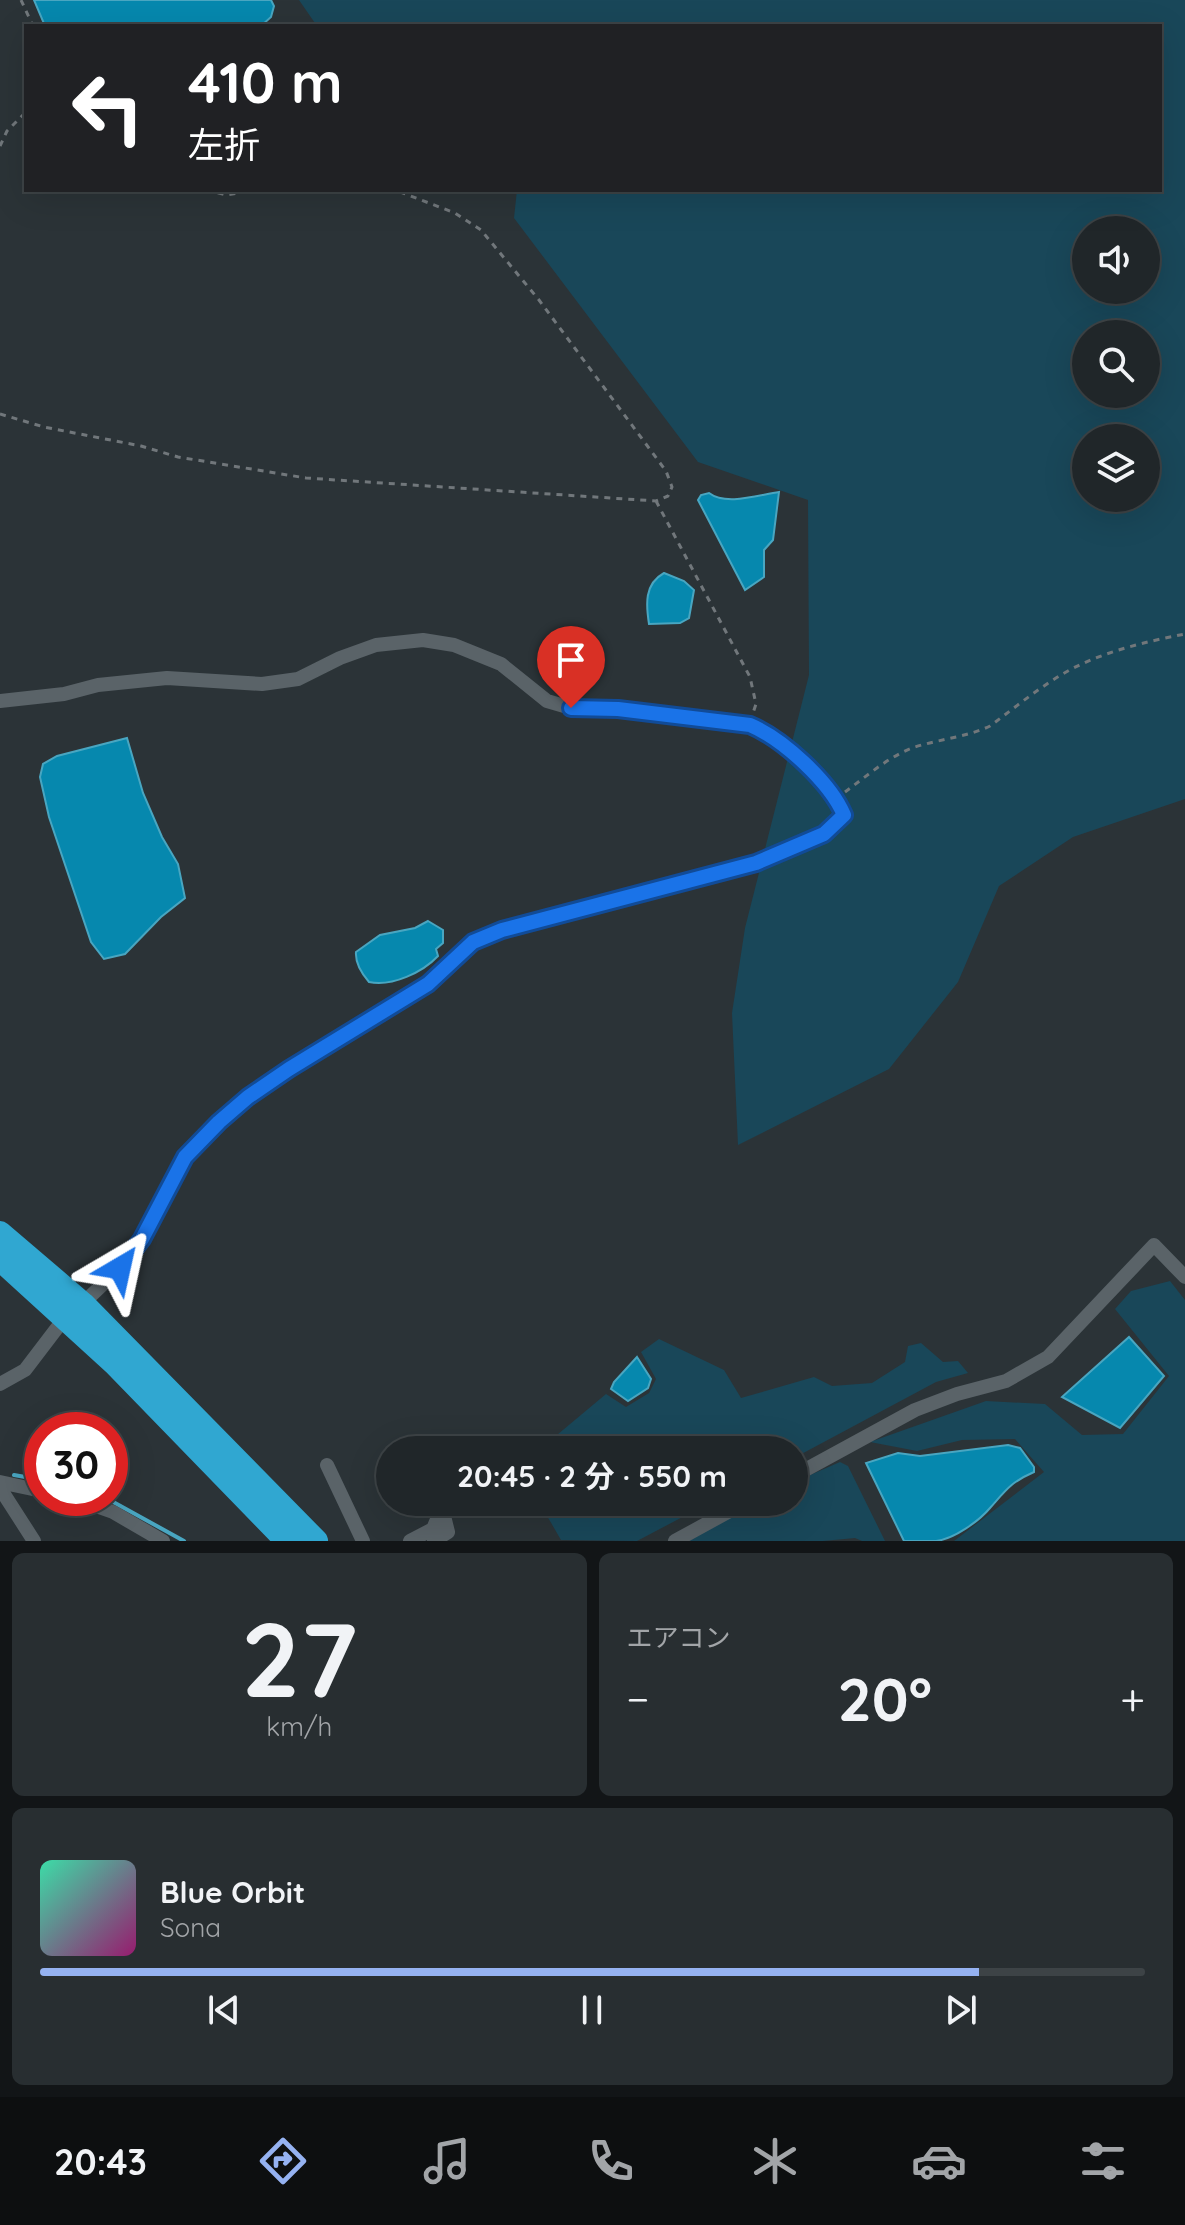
<!DOCTYPE html>
<html lang="ja">
<meta charset="utf-8">
<style>
body{margin:0;font-family:Quicksand,"Noto Sans JP",sans-serif;background:#282e31;color:#f1f3f6;height:100vh;display:flex;flex-direction:column;font-size:30px;white-space:nowrap}
*{box-sizing:border-box;margin:0}
p{font-size:26px;color:#a2a5a8}
.icon{flex:none;width:44px;height:44px;fill:none;stroke:currentColor;stroke-width:2;stroke-linecap:round;stroke-linejoin:round}
.map{position:relative;height:1541px;overflow:hidden}
.side{display:flex;flex-direction:column;gap:12px;padding:12px;background:#121517;flex:1}
.side>*{flex:none}
.banner{position:absolute;left:24px;top:24px;width:1138px;height:168px;border-radius:0px;box-shadow:0 8px 32px #0002,0 0 0 2px #3d4346;background:#202124;color:#fff;overflow:hidden}
.buttons{position:absolute;left:1072px;top:216px;display:grid;gap:16px}
.buttons a{display:grid;place-items:center;width:88px;height:88px;border-radius:50%;background:#202629;box-shadow:0 8px 32px #0002,0 0 0 2px #3d4346;font-size:40px}
.speed{position:absolute;left:24px;top:1412px;display:flex;gap:16px;font-size:40px;font-weight:700;text-align:center}
.speed>*{display:grid;place-content:center;width:104px;height:104px;border-radius:50%;background:#202629;box-shadow:0 8px 32px #0002,0 0 0 2px #3d4346;line-height:1}
.speed .limit{border:12px solid #d22;background:#fff;color:#111}
.pin{position:absolute;display:grid;place-items:center;width:68px;height:68px;color:#fff;margin:-82px -34px;border-radius:50% 50% 50% 0;rotate:-45deg;box-shadow:0 0 8px #0007}
.pin .icon{rotate:45deg}
.me{position:absolute;width:88px;margin:-44px;rotate:36deg;stroke-linejoin:round;filter:drop-shadow(0 0 6px #0008)}
.turn{display:flex;align-items:center;gap:28px;height:168px;padding:0 32px;font-size:36px}
.turn .icon{width:104px;height:104px;stroke-width:2.5}
.turn b{display:block;font-size:56px;line-height:68px}
.big{font-size:60px;font-weight:700;line-height:1.1}
.side .card{flex:1;display:flex;flex-direction:column;justify-content:center;gap:12px;min-width:0;padding:0 28px;border-radius:12px;background:#282e31}
.side .dial{align-items:center;gap:0}
.dial b{font-size:104px;line-height:1}
.song{display:flex;align-items:center;gap:24px}
.cover{width:96px;height:96px;border-radius:12px;background:linear-gradient(135deg,hsl(160 70% 55%),hsl(320 70% 35%))}
.played{height:8px;border-radius:4px;background:linear-gradient(90deg,#95b2f1 85%,#3d4346 85%)}
.keys{display:flex;justify-content:space-around;direction:ltr}
.heat{display:flex;justify-content:space-between;align-items:center;font-size:44px;direction:ltr}
.side .tiles{flex:1;display:grid;gap:12px;grid-template-columns:1fr 1fr}
.card:last-child{grid-column:span 2}
.trip{position:absolute;left:376px;top:1436px;width:432px;height:80px;border-radius:40px;background:#202629;box-shadow:0 8px 32px #0002,0 0 0 2px #3d4346;font-weight:700;line-height:80px;text-align:center}
.tab-bar{display:flex;height:128px;justify-content:space-around;align-items:center;background:#0d0f10;color:#a2a5a8}
.tab-bar .icon{width:56px;height:56px}
.tab-bar .on{color:#95b2f1}
.tab-bar b{font-size:36px;color:#f1f3f6}
.map>svg:first-child{display:block}
</style>
<div class="map">
<svg width="1185" height="1541" viewBox="0 0 1185 1541">
<rect width="100%" height="100%" fill="#2b3337"/>
<path fill="#194759" fill-rule="evenodd" d="M299,0H1185V799L1073,837L999,886L958,982L889,1069L738,1145L732,1013L745,928L809,675L808,500L698,462L514,218L517,190H1160V26H317ZM1086,230H1146V290H1086ZM1086,334H1146V394H1086ZM1086,438H1146V498H1086Z
M1170,1281L1185,1300V1541H954L1044,1472L1015,1439L962,1440L917,1451L870,1442L986,1401L1045,1404L1082,1435L1123,1434L1169,1376L1115,1309L1131,1291Z
M659,1339L724,1370L741,1398L814,1377L832,1386L872,1383L905,1362L908,1346L921,1343L943,1362L958,1361L968,1373L936,1382L794,1458V1450H539L606,1394L626,1407L649,1393L656,1379L641,1352Z
M840,1462L848,1466L885,1541H862L855,1538L823,1541H689L757,1502H794V1482Z
M539,1502H711L637,1541L561,1540Z"/>
<path fill="#0688ae" stroke="#49a6c1" stroke-width="2" d="M34,0H271L274,6L271,17L261,26H45Z
M779,492L773,540L764,550V577L745,590L698,500L701,495L709,493C726,506 758,495 779,492Z
M664,573L684,581L694,590L689,618L680,623L649,624C646,605 644,584 664,573Z
M127,738L143,793L162,837L178,864L185,898L161,917L125,954L104,959L91,942L49,817L40,777L43,764L57,756Z
M428,921L443,930V943L436,949L438,956C423,972 392,987 369,982C362,974 355,964 356,952L380,935L415,928Z
M1129,1337L1164,1376L1120,1428L1062,1397Z
M637,1357L651,1379L648,1388L628,1401L611,1389L614,1382Z
M1008,1445L1020,1448L1034,1467V1472C1011,1482 1006,1490 990,1508C979,1521 954,1539 936,1541C925,1541 914,1541 904,1541L866,1463L898,1453L920,1456Z"/>
<g fill="none" stroke-linecap="round" stroke-linejoin="round">
<path stroke="#49a6c1" stroke-width="4" d="M14,1475L42,1480
M106,1498L184,1541"/>
<path stroke="#71777b" stroke-width="3" stroke-dasharray="6 6" stroke-linecap="butt" d="M21,0L33,26
M0,146L7,131L26,112
M206,190L226,195L258,190
M0,414L44,427L141,446L178,457L306,478L656,501L668,496L672,487L666,471L539,300L481,230L455,213L395,190
M656,501L750,677L756,704L753,713
M845,792C867,776 889,756 915,747C940,739 967,737 990,726C1013,709 1036,690 1061,675C1097,653 1144,642 1185,634"/>
<path stroke="#5a6368" stroke-width="14" d="M0,701L64,694L98,685L167,678L262,684L298,679L340,658L376,645L423,640L454,645L501,664L547,701L571,708L618,709L750,725C781,738 831,784 844,815L824,834L756,863L502,930L473,942L428,984L289,1069L248,1097L219,1122L185,1157L142,1239L120,1268L57,1328L25,1370L0,1384
M327,1465L363,1541
M794,1476L915,1410L957,1394L1006,1381L1048,1357L1154,1245L1185,1277
M0,1482L42,1491
M0,1488L34,1541
M73,1498L113,1512L163,1541
M410,1541L433,1529L438,1517L445,1520L448,1532L434,1541
M675,1541L746,1502"/>
<path stroke="#30a7d1" stroke-width="24" d="M0,1233L83,1304L316,1541
M0,1259L115,1364L287,1541"/>
</g>
<g fill="none" stroke-linecap="round" stroke-linejoin="round">
<defs>
<path id="route" d="M120,1268L142,1239L185,1157L219,1122L248,1097L289,1069L428,984L473,942L502,930L756,863L824,834L844,815C830,782 783,739 750,725L618,709L571,708"/>
</defs>
<use href="#route" stroke="#114b97" stroke-width="20"/>
<use href="#route" stroke="#1a73e8" stroke-width="14"/>
</g>
</svg>
<div class="buttons">
<a><svg class="icon" aria-label="sound" viewBox="0 0 24 24"><path d="M4 9h4l5-4v14l-5-4H4zM17 9q2 3 0 6"/></svg></a>
<a><svg class="icon" aria-label="search" viewBox="0 0 24 24"><circle cx="10" cy="10" r="6"/><path d="M15 15l6 6"/></svg></a>
<a><svg class="icon" aria-label="layers" viewBox="0 0 24 24"><path d="M12 4l9 5-9 5-9-5zM3 14l9 5 9-5"/></svg></a>
</div>
<div class="speed"><div class="limit">30</div></div>
<div class="pin" style="left:571px;top:708px;background:#d93025"><svg class="icon" aria-label="arrive" viewBox="0 0 24 24"><path d="M6 21V4h12l-3 4 3 4H6"/></svg></div>
<svg class="me" style="left:120px;top:1268px" viewBox="-20 -20 40 40"><path d="M0-17L14 15 0 8-14 15z" fill="#1a73e8" stroke="#fff" stroke-width="4"/></svg>
<div class="trip">20:45 · 2 分 · 550 m</div>
<div class="banner">
<div class="turn"><svg class="icon" aria-label="left" viewBox="0 0 24 24"><path d="M17 20v-9H6M10 6l-5 5 5 5"/></svg><div><b>410 m</b>左折</div></div>
</div>
</div>
<section class="side">
<div class="tiles">
<div class="card dial"><b>27</b><p>km/h</p></div>
<div class="card"><p>エアコン</p>
<div class="heat"><a>−</a><b class="big">20°</b><a>+</a></div>
</div>
<div class="card">
<div class="song"><i class="cover"></i><div><b>Blue Orbit</b><p>Sona</p></div></div>
<div class="played"></div>
<div class="keys"><svg class="icon" aria-label="previous" viewBox="0 0 24 24"><path d="M18 5L8 12l10 7zM5 5v14"/></svg><svg class="icon" aria-label="pause" viewBox="0 0 24 24"><path d="M8 5v14M16 5v14"/></svg><svg class="icon" aria-label="next" viewBox="0 0 24 24"><path d="M6 5l10 7-10 7zM19 5v14"/></svg></div>
</div>
</div>
</section>
<nav class="tab-bar">
<b>20:43</b>
<svg class="icon on" aria-label="directions" viewBox="0 0 24 24"><path d="M12 3l9 9-9 9-9-9zM9 14v-3h6M13 9l2 2-2 2"/></svg>
<svg class="icon" aria-label="music" viewBox="0 0 24 24"><path d="M9 18V5l10-2v13"/><circle cx="6" cy="18" r="3"/><circle cx="16" cy="16" r="3"/></svg>
<svg class="icon" aria-label="phone" viewBox="0 0 24 24"><path d="M5 4h4l2 5-3 2q2 4 5 5l2-3 5 2v4C11 20 4 13 5 4z"/></svg>
<svg class="icon" aria-label="climate" viewBox="0 0 24 24"><path d="M12 3v18M4 7l16 10M4 17L20 7"/></svg>
<svg class="icon" aria-label="car" viewBox="0 0 24 24"><path d="M5 17H2v-5l4-1 3-4h7l3 4 3 1v5h-3M9 17h6M6 11h13"/><circle cx="7" cy="17" r="2"/><circle cx="17" cy="17" r="2"/></svg>
<svg class="icon" aria-label="filters" viewBox="0 0 24 24"><path d="M4 7h16M4 17h16"/><circle cx="9" cy="7" r="2"/><circle cx="15" cy="17" r="2"/></svg>
</nav>
